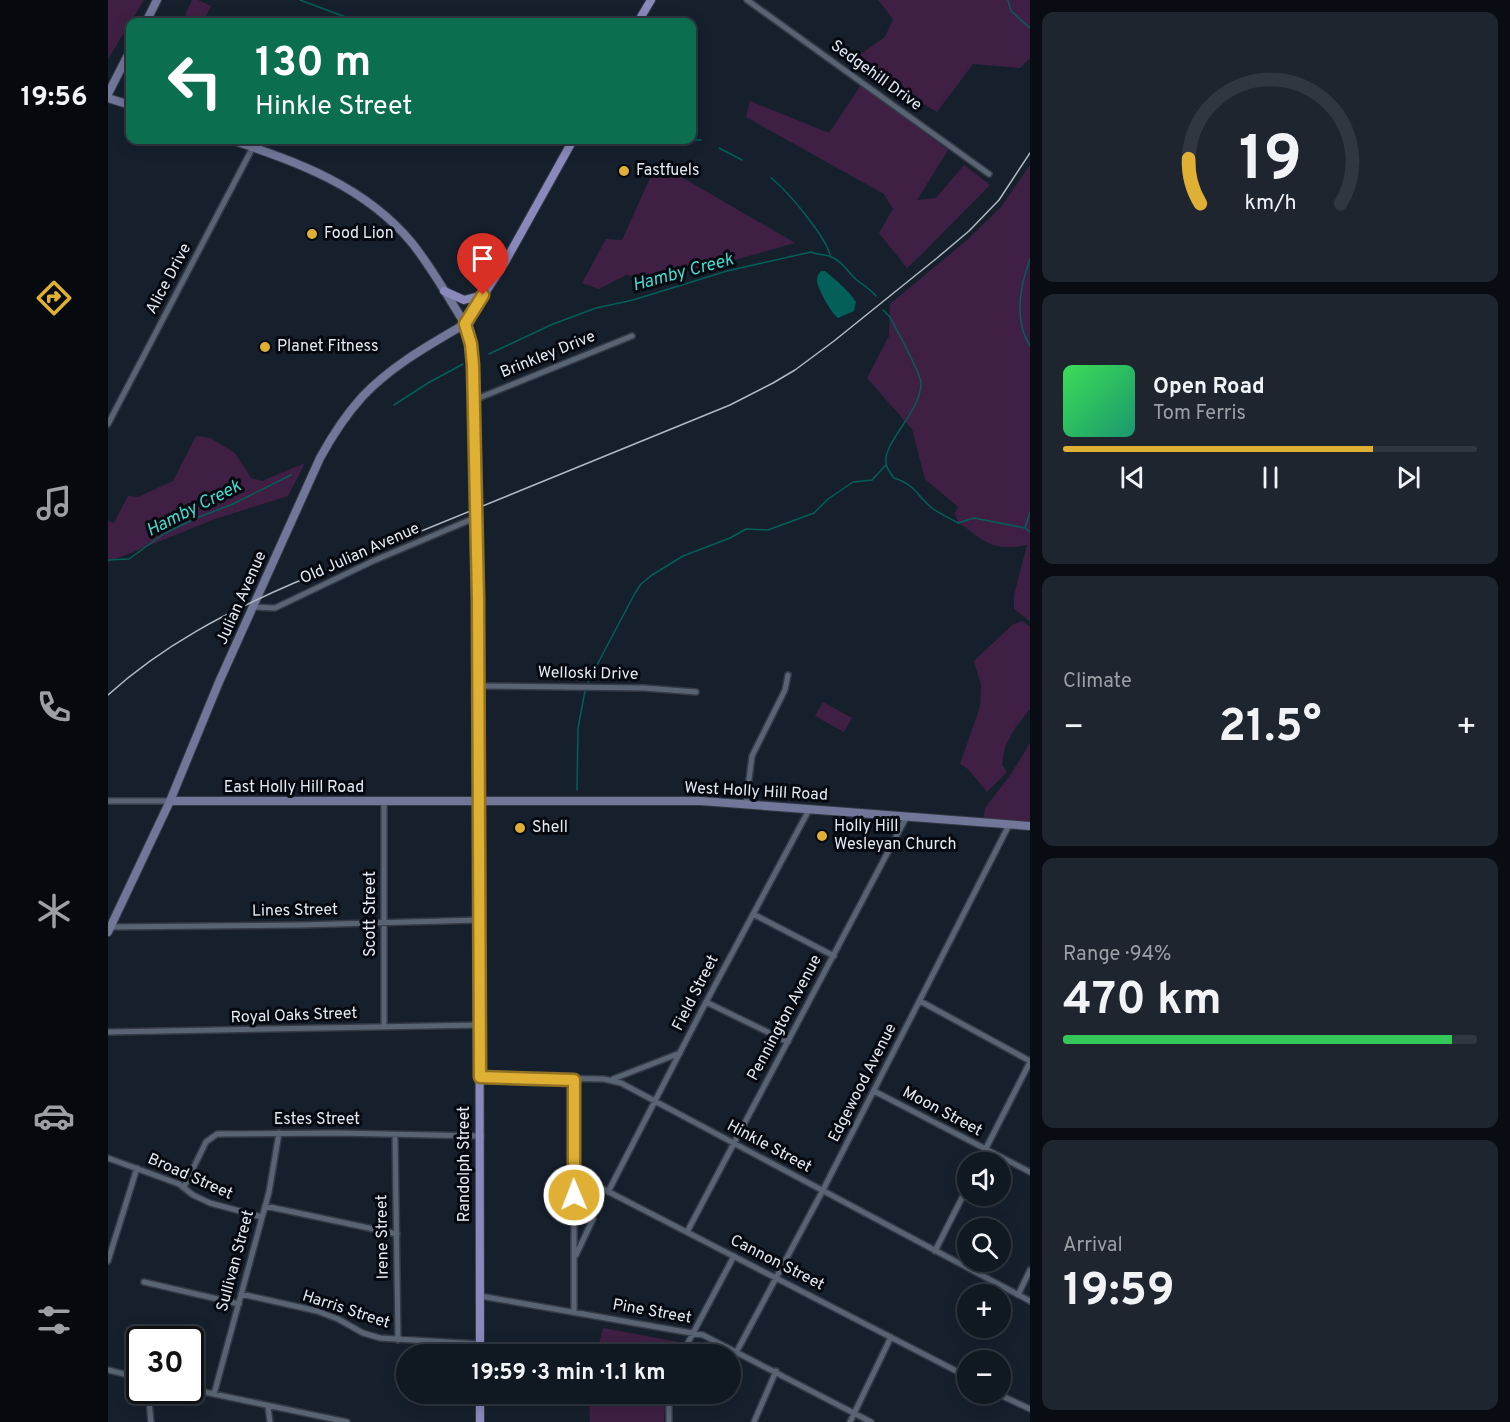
<!DOCTYPE html>
<meta charset="utf-8">
<style>
body{margin:0;font-family:Overpass,sans-serif;background:#1e252f;color:#f1f3f6;height:100vh;display:flex;flex-direction:column;font-size:22px;white-space:nowrap}
*{box-sizing:border-box;margin:0}
p{font-size:20px;color:#9ca0a5}
.icon{flex:none;width:33px;height:33px;fill:none;stroke:currentColor;stroke-width:2;stroke-linecap:round;stroke-linejoin:round}
.map{position:relative;flex:1;overflow:hidden}
.details{display:flex;flex-direction:column;gap:12px;padding:12px;background:#090d13;width:480px}
.details>*{flex:none}
.hud{position:absolute;left:18px;top:18px;width:570px;height:126px;border-radius:12px;box-shadow:0 3px 15px #0003,0 0 0 2px #303740;background:#0b6e4f;color:#fff;overflow:hidden}
.tools{position:absolute;left:849px;top:1152px;display:grid;gap:12px}
.tools a{display:grid;place-items:center;width:54px;height:54px;border-radius:50%;background:#101822;box-shadow:0 3px 15px #0003,0 0 0 2px #303740;font-size:30px}
.speed{position:absolute;left:18px;top:1326px;display:flex;gap:12px;font-size:30px;font-weight:700;text-align:center}
.speed>*{display:grid;place-content:center;width:78px;height:78px;border-radius:50%;background:#101822;box-shadow:0 3px 15px #0003,0 0 0 2px #303740;line-height:1}
.speed .limit{border:3px solid #111;border-radius:9px;background:#fff;color:#111}
.pin{position:absolute;display:grid;place-items:center;width:51px;height:51px;color:#fff;margin:-62px -26px;border-radius:50% 50% 50% 0;rotate:-45deg;box-shadow:0 0 6px #0007}
.pin .icon{rotate:45deg}
.me{position:absolute;width:66px;margin:-33px;rotate:359deg;stroke-linejoin:round;filter:drop-shadow(0 0 4px #0008)}
.turn{display:flex;align-items:center;gap:21px;height:126px;padding:0 30px;font-size:27px}
.turn .icon{width:78px;height:78px;stroke-width:2.5}
.turn b{display:block;font-size:42px;line-height:51px}
.big{font-size:45px;font-weight:700;line-height:1.1}
.details .card{flex:1;display:flex;flex-direction:column;justify-content:center;gap:9px;min-width:0;padding:0 21px;border-radius:12px;background:#1e252f}
.details .dial{align-items:center;gap:0}
.dial svg{height:156px;overflow:visible;fill:none;stroke:#303740;stroke-width:7;stroke-linecap:round;text-anchor:middle}
.dial text{fill:#f1f3f6;stroke:none}
.song{display:flex;align-items:center;gap:18px}
.cover{width:72px;height:72px;border-radius:9px;background:linear-gradient(135deg,hsl(130 70% 55%),hsl(160 70% 35%))}
.played{height:6px;border-radius:3px;background:linear-gradient(90deg,#dfb034 75%,#303740 75%)}
.keys{display:flex;justify-content:space-around;direction:ltr}
.heat{display:flex;justify-content:space-between;align-items:center;font-size:33px;direction:ltr}
.charge{height:9px;border-radius:4px;background:linear-gradient(90deg,#34c759 94%,#303740 0)}
.trip{position:absolute;left:288px;top:1344px;width:345px;height:60px;border-radius:30px;background:#101822;box-shadow:0 3px 15px #0003,0 0 0 2px #303740;font-weight:700;line-height:60px;text-align:center}
main{display:flex;flex:1;min-height:0}
.dock{display:flex;flex-direction:column;width:108px;justify-content:space-around;align-items:center;background:#060a0e;color:#9ca0a5}
.dock .icon{width:42px;height:42px}
.dock .on{color:#dfb034}
.dock b{font-size:27px;color:#f1f3f6}
.map>svg:first-child{display:block}
</style>
<main>
<nav class="dock">
<b>19:56</b>
<svg class="icon on" aria-label="directions" viewBox="0 0 24 24"><path d="M12 3l9 9-9 9-9-9zM9 14v-3h6M13 9l2 2-2 2"/></svg>
<svg class="icon" aria-label="music" viewBox="0 0 24 24"><path d="M9 18V5l10-2v13"/><circle cx="6" cy="18" r="3"/><circle cx="16" cy="16" r="3"/></svg>
<svg class="icon" aria-label="phone" viewBox="0 0 24 24"><path d="M5 4h4l2 5-3 2q2 4 5 5l2-3 5 2v4C11 20 4 13 5 4z"/></svg>
<svg class="icon" aria-label="climate" viewBox="0 0 24 24"><path d="M12 3v18M4 7l16 10M4 17L20 7"/></svg>
<svg class="icon" aria-label="car" viewBox="0 0 24 24"><path d="M5 17H2v-5l4-1 3-4h7l3 4 3 1v5h-3M9 17h6M6 11h13"/><circle cx="7" cy="17" r="2"/><circle cx="17" cy="17" r="2"/></svg>
<svg class="icon" aria-label="filters" viewBox="0 0 24 24"><path d="M4 7h16M4 17h16"/><circle cx="9" cy="7" r="2"/><circle cx="15" cy="17" r="2"/></svg>
</nav>
<div class="map">
<svg width="922" height="1422" viewBox="0 0 922 1422">
<rect width="100%" height="100%" fill="#16202d"/>
<path fill="#3f2044" d="M0,0H36L0,59Z
M84,0H90L103,6L95,22L77,15Z
M770,0H922V58L912,68L865,64L829,112L774,80L747,58L777,37L785,19Z
M753,85L840,150L809,200L828,198L856,165L882,185L812,256L799,268L771,233L785,209L776,194L638,117L642,101L721,133Z
M549,163L687,243L552,281L518,275L491,289L474,283L498,239L514,240Z
M922,165V621L906,609V595L919,545C903,548 888,549 873,539C865,534 859,527 850,523L847,513L850,507L817,479L804,429L759,378L781,336L782,304L859,240L893,207Z
M88,436L102,438L127,453L143,478L154,481L197,463L180,496L107,519L0,562V521L6,523L20,496L30,497L65,481Z
M914,621L922,627V709L907,728L897,747L894,765L899,772L879,792L860,769L852,764L872,707L873,685L866,661L904,625Z
M715,702L744,718L736,732L707,716Z
M922,743V826L875,823L877,808L903,774Z
M495,1328L570,1342L568,1354H488Z
M481,1394H557L556,1422H482Z"/>
<path fill="#025f59" d="M713,271H717C728,280 740,290 748,302L746,311L730,318C723,313 710,289 709,281C709,276 710,275 713,271Z"/>
<g fill="none" stroke-linecap="round" stroke-linejoin="round">
<path stroke="#025f59" stroke-width="1.5" d="M192,0L251,22
M900,0L903,11L922,28
M583,140H593
M611,148L634,160
M663,178C679,190 718,237 722,255
M922,259C912,286 906,320 922,346
M775,310L782,317C788,329 814,375 813,384C812,413 775,442 778,463C778,468 783,474 786,478C808,485 809,496 824,508C832,514 841,518 850,523L866,518L917,528L922,532
M381,354L445,324L488,308L525,300L619,271L703,252C709,255 715,254 721,256C734,260 741,274 750,281C759,288 760,287 768,296
M286,405L320,383L355,364
M917,528L922,512
M0,560L21,559L57,533L91,517L125,504L183,475
M480,682L527,593L533,584L544,575L575,556L622,538L638,529L660,530L706,513L720,499L745,482L764,480L778,465
M469,790L470,728L477,691"/>
<defs>
<path id="street" d="M639,0L881,174
M366,400L524,336
M0,424L145,147
M144,607L167,608L265,561L369,517
M371,686L537,688L588,692
M0,801H62
M276,801V1027
M638,803L644,756L677,690L680,675
M645,914L726,956
M2,927L192,925L371,920
M812,1001L922,1061
M598,1002L680,1042
M0,1032L372,1025
M372,1077L496,1079L513,1083L922,1301
M505,1079L572,1053
M466,1080V1312
M766,1091L922,1172
M287,1135L290,1340
M0,1158L71,1184L85,1195L102,1203L154,1217
M871,1162L922,1062
M466,1174L860,1377
M76,1187L98,1142L109,1134L229,1133L373,1136
M500,1192L598,1002L702,808
M157,1206L289,1234
M579,1232L799,816
M827,1251L860,1186
M468,1255L485,1219
M0,1261L29,1168
M36,1282L131,1304
M133,1294L209,1311L230,1319L255,1333L272,1338L372,1344
M910,1295L922,1270
M372,1296L595,1335L763,1422
M629,1351L715,1190L901,825
M574,1354L626,1256
M0,1370L32,1378
M82,1389L239,1422
M40,1390L43,1422
M106,1394L161,1192L171,1133
M561,1394V1422
M890,1394L922,1409
M160,1407L162,1422
M646,1422L668,1371
M742,1422L783,1337"/>
<path id="secondary" d="M38,22L49,0
M0,94L22,51
M0,98L22,105
M62,801H593L922,826
M0,932L62,801L111,682L212,458C224,436 237,416 254,397C283,366 321,345 357,324C340,297 324,268 304,243C257,186 191,163 124,140"/>
<path id="primary" d="M530,22L543,0
M336,291L356,300L375,295
M372,1354L371,686L369,517L365,365L363,344L357,324L397,262L465,140
M372,1422V1394"/>
</defs>
<use href="#street" stroke="#343a46" stroke-width="8"/>
<use href="#secondary" stroke="#343a46" stroke-width="10"/>
<use href="#primary" stroke="#343a46" stroke-width="10"/>
<use href="#street" stroke="#586473" stroke-width="5"/>
<use href="#secondary" stroke="#717798" stroke-width="8"/>
<use href="#primary" stroke="#8989bc" stroke-width="8"/>
<path stroke="#b1b9c3" stroke-width="1.5" d="M0,695C55,645 119,612 186,583L622,405L665,383L687,370L726,341L829,258L861,231L891,200L922,153"/>
</g>
<g fill="none" stroke-linecap="round" stroke-linejoin="round">
<defs>
<path id="route" d="M375,295L357,324L363,344L365,365L370,598L372,1077L466,1080V1195"/>
</defs>
<use href="#route" stroke="#917222" stroke-width="15"/>
<use href="#route" stroke="#dfb034" stroke-width="10"/>
</g>
<g fill="#dfb034" stroke="#06090f" stroke-width="2">
<circle cx="516" cy="171" r="6"/>
<circle cx="204" cy="234" r="6"/>
<circle cx="157" cy="347" r="6"/>
<circle cx="412" cy="828" r="6"/>
<circle cx="714" cy="836" r="6"/>
</g>
<g text-anchor="middle" dominant-baseline="central" stroke-width="6" stroke-linejoin="round" paint-order="stroke">
<g font-size="16" fill="#e3eaf3" stroke="#06090f">
<text transform="translate(768 76) rotate(36)">Sedgehill Drive</text>
<text transform="translate(61 279) rotate(-62)">Alice Drive</text>
<text transform="translate(440 355) rotate(-22)">Brinkley Drive</text>
<text transform="translate(252 554) rotate(-24)">Old Julian Avenue</text>
<text transform="translate(134 598) rotate(-66)">Julian Avenue</text>
<text transform="translate(480 674) rotate(1)">Welloski Drive</text>
<text x="186" y="788">East Holly Hill Road</text>
<text transform="translate(648 792) rotate(3)">West Holly Hill Road</text>
<text transform="translate(187 911) rotate(-1)">Lines Street</text>
<text transform="translate(263 914) rotate(-90)">Scott Street</text>
<text transform="translate(588 993) rotate(-63)">Field Street</text>
<text transform="translate(186 1016) rotate(-2)">Royal Oaks Street</text>
<text transform="translate(677 1018) rotate(-62)">Pennington Avenue</text>
<text transform="translate(755 1083) rotate(-63)">Edgewood Avenue</text>
<text transform="translate(834 1112) rotate(28)">Moon Street</text>
<text x="209" y="1120">Estes Street</text>
<text transform="translate(661 1147) rotate(28)">Hinkle Street</text>
<text transform="translate(357 1164) rotate(-90)">Randolph Street</text>
<text transform="translate(82 1177) rotate(24)">Broad Street</text>
<text transform="translate(275 1237) rotate(-91)">Irene Street</text>
<text transform="translate(128 1261) rotate(-75)">Sullivan Street</text>
<text transform="translate(669 1263) rotate(27)">Cannon Street</text>
<text transform="translate(238 1310) rotate(18)">Harris Street</text>
<text transform="translate(544 1312) rotate(10)">Pine Street</text>
</g>
<g font-size="16" fill="#e3eaf3" stroke="#06090f" text-anchor="start">
<text x="528" y="171">Fastfuels</text>
<text x="216" y="234">Food Lion</text>
<text x="169" y="347">Planet Fitness</text>
<text x="726" y="827">Holly Hill<tspan x="726" dy="18">Wesleyan Church</tspan></text>
<text x="424" y="828">Shell</text>
</g>
<g font-size="18" font-style="italic" fill="#45dace" stroke="#06090f">
<text transform="translate(575 273) rotate(-15)">Hamby Creek</text>
<text transform="translate(86 509) rotate(-27)">Hamby Creek</text>
</g>
</g>
</svg>
<div class="tools">
<a><svg class="icon" aria-label="sound" viewBox="0 0 24 24"><path d="M4 9h4l5-4v14l-5-4H4zM17 9q2 3 0 6"/></svg></a>
<a><svg class="icon" aria-label="search" viewBox="0 0 24 24"><circle cx="10" cy="10" r="6"/><path d="M15 15l6 6"/></svg></a>
<a>+</a>
<a>−</a>
</div>
<div class="speed"><div class="limit">30</div></div>
<div class="pin" style="left:375px;top:295px;background:#d93025"><svg class="icon" aria-label="arrive" viewBox="0 0 24 24"><path d="M6 21V4h12l-3 4 3 4H6"/></svg></div>
<svg class="me" style="left:466px;top:1195px" viewBox="-20 -20 40 40"><circle r="17" fill="#dfb034" stroke="#fff" stroke-width="3"/><path d="M0-11L8 9 0 5-8 9z" fill="#fff"/></svg>
<div class="trip">19:59 · 3 min · 1.1 km</div>
<div class="hud">
<div class="turn"><svg class="icon" aria-label="left" viewBox="0 0 24 24"><path d="M17 20v-9H6M10 6l-5 5 5 5"/></svg><div><b>130 m</b>Hinkle Street</div></div>
</div>
</div>
<section class="details">
<div class="card dial"><svg viewBox="0 0 100 80">
<path d="M14 69A42 42 0 1 1 86 69"/>
<path d="M14 69A42 42 0 0 1 8 46" stroke="#dfb034"/>
<text x="50" y="56" font-size="32" font-weight="700">19</text>
<text x="50" y="72" font-size="11">km/h</text>
</svg></div>
<div class="card">
<div class="song"><i class="cover"></i><div><b>Open Road</b><p>Tom Ferris</p></div></div>
<div class="played"></div>
<div class="keys"><svg class="icon" aria-label="previous" viewBox="0 0 24 24"><path d="M18 5L8 12l10 7zM5 5v14"/></svg><svg class="icon" aria-label="pause" viewBox="0 0 24 24"><path d="M8 5v14M16 5v14"/></svg><svg class="icon" aria-label="next" viewBox="0 0 24 24"><path d="M6 5l10 7-10 7zM19 5v14"/></svg></div>
</div>
<div class="card"><p>Climate</p>
<div class="heat"><a>−</a><b class="big">21.5°</b><a>+</a></div>
</div>
<div class="card"><p>Range · 94%</p><b class="big">470 km</b><div class="charge"></div></div>
<div class="card"><p>Arrival</p><b class="big">19:59</b></div>
</section>
</main>
